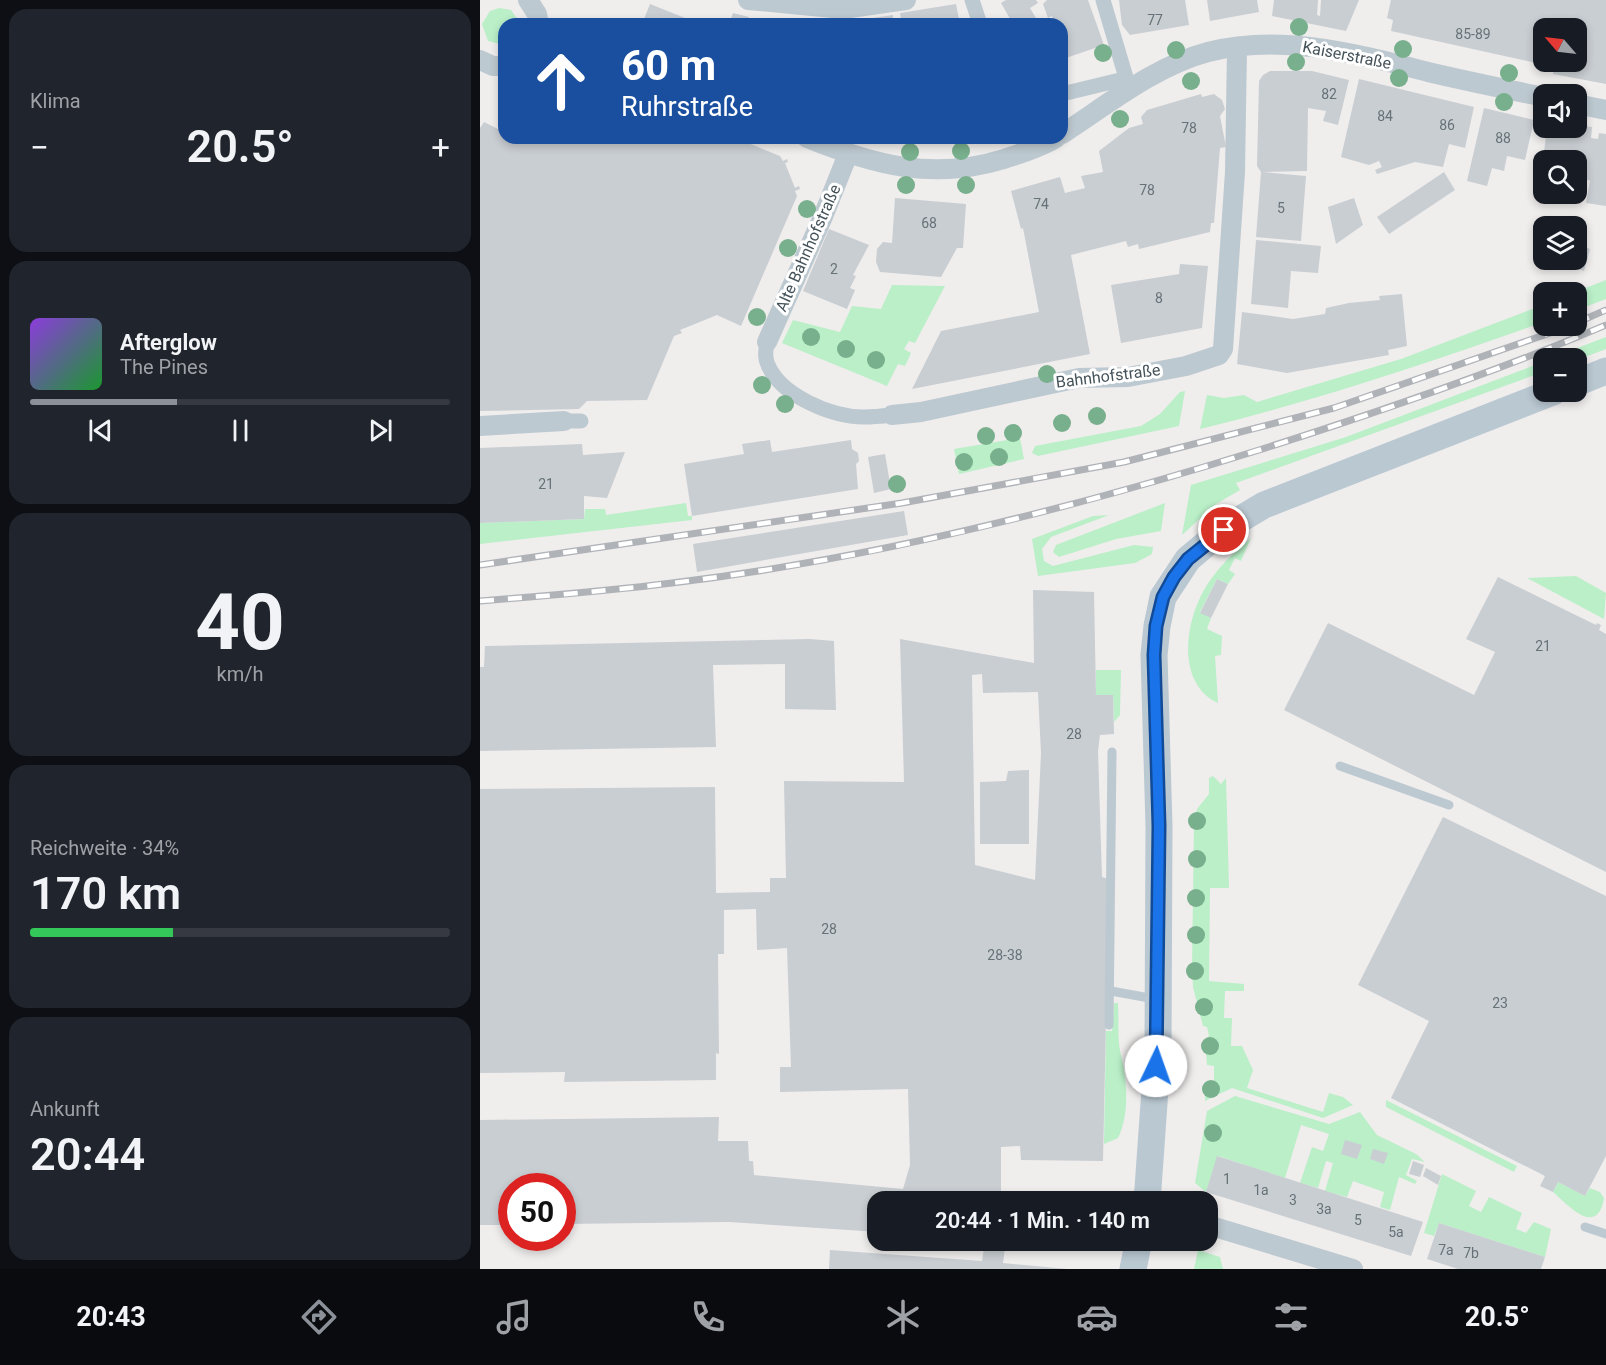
<!DOCTYPE html>
<html lang="de">
<meta charset="utf-8">
<style>
body{margin:0;font-family:Roboto,sans-serif;background:#20242c;color:#f1f3f6;height:100vh;display:flex;flex-direction:column;font-size:22px;white-space:nowrap}
*{box-sizing:border-box;margin:0}
p{font-size:20px;color:#9ea1a6}
.icon{flex:none;width:33px;height:33px;fill:none;stroke:currentColor;stroke-width:2;stroke-linecap:round;stroke-linejoin:round}
.map{position:relative;flex:1;overflow:hidden}
.drawer{display:flex;flex-direction:column;gap:9px;padding:9px;background:#0d0f14;width:480px}
.drawer>*{flex:none}
.banner{position:absolute;left:18px;top:18px;width:570px;height:126px;border-radius:18px;box-shadow:0 3px 9px #0003;background:#1a4fa0;color:#fff;overflow:hidden}
.needle{width:39px;rotate:298deg}
.buttons{position:absolute;left:1053px;top:18px;display:grid;gap:12px}
.buttons a{display:grid;place-items:center;width:54px;height:54px;border-radius:12px;background:#171b24;box-shadow:0 3px 9px #0003;font-size:30px}
.speed{position:absolute;left:18px;top:1173px;display:flex;gap:12px;font-size:30px;font-weight:700;text-align:center}
.speed>*{display:grid;place-content:center;width:78px;height:78px;border-radius:50%;background:#171b24;box-shadow:0 3px 9px #0003;line-height:1}
.speed .limit{border:9px solid #d22;background:#fff;color:#111}
.pin{position:absolute;display:grid;place-items:center;width:51px;height:51px;color:#fff;margin:-26px;border:3px solid #fff;border-radius:50%;box-shadow:0 2px 6px #0007}
.me{position:absolute;width:66px;margin:-33px;rotate:3deg;stroke-linejoin:round;filter:drop-shadow(0 0 4px #0008)}
.turn{display:flex;align-items:center;gap:21px;height:126px;padding:0 24px;font-size:27px}
.turn .icon{width:78px;height:78px;stroke-width:2.5}
.turn b{display:block;font-size:42px;line-height:51px}
.big{font-size:45px;font-weight:600;line-height:1.1}
.drawer .card{flex:1;display:flex;flex-direction:column;justify-content:center;gap:9px;min-width:0;padding:0 21px;border-radius:18px;background:#20242c}
.drawer .dial{align-items:center;gap:0}
.dial b{font-size:78px;line-height:1}
.song{display:flex;align-items:center;gap:18px}
.cover{width:72px;height:72px;border-radius:9px;background:linear-gradient(135deg,hsl(270 70% 55%),hsl(130 70% 35%))}
.played{height:6px;border-radius:3px;background:linear-gradient(90deg,#8c9099 35%,#363941 35%)}
.keys{display:flex;justify-content:space-around;direction:ltr}
.heat{display:flex;justify-content:space-between;align-items:center;font-size:33px;direction:ltr}
.charge{height:9px;border-radius:4px;background:linear-gradient(90deg,#34c759 34%,#363941 0)}
.trip{position:absolute;left:387px;top:1191px;width:351px;height:60px;border-radius:18px;background:#171b24;box-shadow:0 3px 9px #0003;font-weight:600;line-height:60px;text-align:center}
.tabs{display:flex;height:96px;justify-content:space-around;align-items:center;background:#090b0e;color:#9ea1a6}
.tabs .icon{width:42px;height:42px}
.tabs .selected{color:#8c9099}
.tabs b{font-size:27px;color:#f1f3f6}
main{display:flex;flex:1;min-height:0}
.map>svg:first-child{display:block}
</style>
<main>
<section class="drawer">
<div class="card"><p>Klima</p>
<div class="heat"><a>−</a><b class="big">20.5°</b><a>+</a></div>
</div>
<div class="card">
<div class="song"><i class="cover"></i><div><b>Afterglow</b><p>The Pines</p></div></div>
<div class="played"></div>
<div class="keys"><svg class="icon" aria-label="previous" viewBox="0 0 24 24"><path d="M18 5L8 12l10 7zM5 5v14"/></svg><svg class="icon" aria-label="pause" viewBox="0 0 24 24"><path d="M8 5v14M16 5v14"/></svg><svg class="icon" aria-label="next" viewBox="0 0 24 24"><path d="M6 5l10 7-10 7zM19 5v14"/></svg></div>
</div>
<div class="card dial"><b>40</b><p>km/h</p></div>
<div class="card"><p>Reichweite · 34%</p><b class="big">170 km</b><div class="charge"></div></div>
<div class="card"><p>Ankunft</p><b class="big">20:44</b></div>
</section>
<div class="map">
<svg width="1126" height="1269" viewBox="0 0 1126 1269">
<rect width="100%" height="100%" fill="#f0eded"/>
<path fill="#baefc8" d="M19,8L31,10L40,23L24,24V45L8,41L2,24L10,11Z
M1126,280V299L1097,310L1095,292Z
M412,285L465,286L435,343L429,341L424,349L431,353L425,366L418,364L407,386L302,343L313,320L360,332L372,306L401,309Z
M1063,305V322L1061,323C948,363 836,401 720,429L727,395L744,398L764,395L777,402L921,359Z
M1126,337V349L1097,360L1071,358Z
M1063,362V372L756,483L760,490L736,504L702,535L711,485L866,437Z
M705,391L699,426L558,456L552,453L555,446L661,426L680,414L700,392Z
M540,438L544,459L479,474L474,449Z
M206,503L208,516H212V520L0,544V523L104,519L105,509H125L126,515Z
M685,503L681,531L636,539L579,557L573,552L576,545Z
M629,515L571,537L562,549L564,561L573,566L654,545L673,547L672,554L655,563L558,576L552,539L613,516Z
M771,538L761,561L755,558L749,570L755,574L748,584L737,579L720,612L731,618L727,629L742,636L741,655L735,656L738,703C696,683 705,623 724,590C736,569 753,553 771,538Z
M1096,576L1126,593L1124,619L1047,578Z
M616,670H641L640,715L634,722L633,695H616Z
M733,776L741,784L746,778L749,885V888H730L729,981L764,984V991H745L744,1018H752L751,1046H762L773,1070L767,1088L843,1112L849,1093L863,1097L873,1105L843,1118L752,1088L725,1101V1082L734,1083V1066L727,1065L725,1039L729,1036L727,1027L723,1026L713,987L712,968L714,822L717,809L729,794V778Z
M634,1003H638C639,1019 637,1039 641,1055C647,1079 650,1114 638,1138L624,1144L626,1031H632Z
M755,1096L849,1124L880,1112L897,1135L936,1154L945,1162L932,1159L926,1175L937,1181L935,1184L919,1177L910,1210L900,1207L904,1192L873,1181L867,1197L845,1191L853,1163L846,1161L838,1188L820,1183L832,1147L843,1151L849,1134L821,1125L805,1178L738,1156L726,1192L715,1183L727,1111Z
M906,1100L1037,1166L1034,1172L906,1107Z
M962,1174L996,1191L989,1206L1001,1212L1009,1197L1042,1213L1036,1229L1046,1233L1054,1222L1071,1229L1065,1257L959,1223L954,1236L944,1233Z
M1078,1182L1105,1196L1110,1188L1120,1192L1124,1198C1117,1239 1087,1204 1073,1192Z
M718,1250L740,1257L743,1269H714Z"/>
<path fill="#c9ced2" fill-rule="evenodd" d="M526,0H556L558,3L550,8L559,23L533,24L521,3Z
M567,0H608L624,45L583,59L582,24H568L573,21L572,16L568,18L563,4Z
M639,0H705L709,25L650,35L642,25Z
M727,0H777L779,12L730,21Z
M794,0H838L837,15L840,16L841,0H879L866,31L792,16Z
M911,0H1126V84L1073,74L1074,67L911,31L913,20L907,18ZM1064,28H1096V62H1064Z
M170,4L210,20L209,23L162,24Z
M476,4L480,24H422L420,13Z
M253,13L269,17L267,24H249Z
M413,15V24H372V21Z
M790,71H832L869,80L858,125L843,121L846,111L828,108L827,171L783,172L826,176L821,241L776,237L781,172L777,166L779,81L783,75Z
M879,79L994,107L985,148L969,144L963,167L935,162L897,174L895,170L902,167L899,161L889,165L861,157Z
M721,94L722,97L734,94L742,100L745,109L740,116L746,147L740,148L734,223H731L730,232L659,249L658,244L648,247L646,241L591,255L610,354L432,389L461,331L559,312L543,228L541,229L531,191L580,177L585,193L605,188L601,176L623,172L619,151L649,128L663,124L661,117L667,110Z
M1004,108L1054,120L1045,160L1027,156L1024,171L1012,168L1007,186L987,181Z
M24,115V138H256L300,156L303,161L307,159L308,162L305,163L315,188L319,186L320,189L315,191L317,196L261,326L237,315L200,330L202,333L194,336L167,400L107,401L99,409L0,411V128L4,122L18,129Z
M1096,125L1112,127L1111,138L1118,139L1119,133L1126,134V206L1106,203L1110,181L1106,179L1104,194L1096,193V160H1063L1067,128H1096Z
M964,172L975,190L909,234L897,217Z
M415,198L486,204L483,248H477L461,277L400,272L396,262L397,249L403,242L412,243Z
M874,198L883,225L856,244L848,207Z
M349,229L389,245L373,275L376,276L370,288L375,290L367,309L323,291Z
M776,240L841,246L838,273L811,271L808,308L771,304Z
M1096,243L1110,249L1104,271L1084,263L1085,260H1096Z
M700,264L728,266L722,328L641,343L631,285L699,274Z
M922,294L927,346L908,350L909,355L807,373L757,364L762,312L813,319L845,314L846,308L869,303L900,300L899,296Z
M290,440L292,452L371,440L372,449L378,453L379,461L376,464L378,489L212,516L204,464L264,454L262,444Z
M102,444L103,455L145,452L127,498L104,496V519L0,523V448Z
M405,454L411,489L394,493L388,457Z
M424,511L428,535L217,572L213,544Z
M1018,577L1116,625L1117,623L1121,625L1119,630L1126,634V872L804,710L848,623L994,695L1015,652L986,639Z
M737,579L748,584L731,618L720,613Z
M553,590L614,592L616,695H633L634,734L620,735L618,751L622,877L629,879L623,1161L541,1160L540,1146L521,1147V1197L525,1198V1202H398V1232L249,1222L82,1224V1186H32V1225H0V1120L239,1117L238,1141H268L269,1161H273L274,1175L423,1189L430,1165L428,1089L300,1092V1067H311L307,948L277,950L276,909L244,910V954H238L239,1054L236,1053V1080L84,1082L85,1072L0,1073V789L235,787L236,893L290,892V878H306L304,781L424,782L420,639L554,663ZM502,674L503,693L558,692L561,753L555,880L495,865L492,675Z
M330,639L354,641L356,710L305,709V664L233,665L236,747L0,751V667H4L5,646Z
M549,770V844H500V782L526,781L528,771Z
M963,817L1126,896V1156L1105,1196L1078,1182L1073,1192L1060,1186L1065,1176L911,1098L949,1021L878,985Z
M865,1140L882,1145L877,1159L861,1154Z
M893,1149L908,1153L904,1164L890,1159Z
M737,1156L943,1222L931,1256L726,1192Z
M933,1161L944,1165L940,1177L929,1174Z
M946,1168L961,1176L958,1185L943,1176Z
M959,1223L1065,1257L1061,1269H978L947,1259Z
M505,1240H526L523,1263L587,1269H349L350,1250L502,1261Z"/>
<g fill="none" stroke-linecap="round" stroke-linejoin="round">
<path stroke="#bdc9d0" stroke-width="9" d="M860,766L969,805
M631,991L675,999
M629,1025L632,752
M1105,1227L1126,1234"/>
<path stroke="#bdc9d0" stroke-width="15" d="M492,0L500,24
M623,0L650,91
M582,94L644,79
M287,342C286,350 284,357 288,365C301,396 352,417 384,417C393,417 403,416 412,415
M84,421H101"/>
<path stroke="#bdc9d0" stroke-width="20" d="M48,0L57,14L59,24
M268,0L363,9L426,0
M0,60L13,66H24
M1096,104L1126,110
M582,134C627,105 675,66 728,52C802,33 877,54 948,72C986,81 1025,89 1064,97
M327,138C394,165 453,181 524,159C542,153 560,148 576,138
M287,342L342,219L368,154
M412,415L441,412L599,378L648,377L706,366L739,355L743,349L755,172L757,49
M0,426L84,421
M728,1225L873,1269"/>
<path stroke="#bac8d2" stroke-width="27" d="M1096,383L1126,371
M667,1202L678,1047L679,826L674,655L677,626L683,597L708,559L744,529L784,505L1073,392
M653,1269L659,1240"/>
<defs>
<path id="rail" d="M1096,323L1126,310
M0,565L422,503L644,462L854,408L1090,326
M0,601C64,596 128,591 192,583C391,559 588,510 779,450C896,413 1013,373 1126,325"/>
</defs>
<use href="#rail" stroke="#afb3b8" stroke-width="7"/>
<use href="#rail" stroke="#fff" stroke-width="4.5" stroke-dasharray="14" stroke-linecap="butt"/>
</g>
<g fill="#78af8c">
<circle cx="819" cy="27" r="9"/>
<circle cx="923" cy="49" r="9"/>
<circle cx="696" cy="50" r="9"/>
<circle cx="623" cy="53" r="9"/>
<circle cx="816" cy="62" r="9"/>
<circle cx="1029" cy="73" r="9"/>
<circle cx="919" cy="78" r="9"/>
<circle cx="711" cy="81" r="9"/>
<circle cx="1024" cy="102" r="9"/>
<circle cx="640" cy="119" r="9"/>
<circle cx="481" cy="151" r="9"/>
<circle cx="430" cy="152" r="9"/>
<circle cx="426" cy="185" r="9"/>
<circle cx="486" cy="185" r="9"/>
<circle cx="327" cy="209" r="9"/>
<circle cx="308" cy="248" r="9"/>
<circle cx="277" cy="317" r="9"/>
<circle cx="331" cy="337" r="9"/>
<circle cx="366" cy="349" r="9"/>
<circle cx="396" cy="360" r="9"/>
<circle cx="567" cy="374" r="9"/>
<circle cx="282" cy="385" r="9"/>
<circle cx="305" cy="404" r="9"/>
<circle cx="617" cy="416" r="9"/>
<circle cx="582" cy="423" r="9"/>
<circle cx="533" cy="433" r="9"/>
<circle cx="506" cy="436" r="9"/>
<circle cx="519" cy="457" r="9"/>
<circle cx="484" cy="462" r="9"/>
<circle cx="417" cy="484" r="9"/>
<circle cx="717" cy="821" r="9"/>
<circle cx="717" cy="859" r="9"/>
<circle cx="716" cy="898" r="9"/>
<circle cx="716" cy="935" r="9"/>
<circle cx="715" cy="971" r="9"/>
<circle cx="724" cy="1007" r="9"/>
<circle cx="730" cy="1046" r="9"/>
<circle cx="731" cy="1089" r="9"/>
<circle cx="733" cy="1133" r="9"/>
</g>
<g fill="none" stroke-linecap="round" stroke-linejoin="round">
<defs>
<path id="route" d="M676,1066L679,826L674,655L676,626L683,597L694,577L708,559L744,530"/>
</defs>
<use href="#route" stroke="#114b97" stroke-width="15"/>
<use href="#route" stroke="#1a73e8" stroke-width="10"/>
</g>
<g text-anchor="middle" dominant-baseline="central" stroke-width="6" stroke-linejoin="round" paint-order="stroke">
<g font-size="14" fill="#667278">
<text x="675" y="20">77</text>
<text x="993" y="34">85-89</text>
<text x="849" y="94">82</text>
<text x="905" y="116">84</text>
<text x="967" y="125">86</text>
<text x="709" y="128">78</text>
<text x="1023" y="138">88</text>
<text x="667" y="190">78</text>
<text x="561" y="204">74</text>
<text x="801" y="208">5</text>
<text x="449" y="223">68</text>
<text x="354" y="269">2</text>
<text x="679" y="298">8</text>
<text x="66" y="484">21</text>
<text x="1063" y="646">21</text>
<text x="594" y="734">28</text>
<text x="349" y="929">28</text>
<text x="525" y="955">28-38</text>
<text x="1020" y="1003">23</text>
<text x="747" y="1179">1</text>
<text x="781" y="1190">1a</text>
<text x="813" y="1200">3</text>
<text x="844" y="1209">3a</text>
<text x="878" y="1220">5</text>
<text x="916" y="1232">5a</text>
<text x="966" y="1250">7a</text>
<text x="991" y="1253">7b</text>
</g>
<g font-size="16" fill="#45535a" stroke="#fff">
<text transform="translate(867 55) rotate(11)">Kaiserstraße</text>
<text transform="translate(328 248) rotate(-66)">Alte Bahnhofstraße</text>
<text transform="translate(628 376) rotate(-7)">Bahnhofstraße</text>
</g>
</g>
</svg>
<div class="buttons">
<a><svg class="needle" viewBox="-14 -14 28 28"><path d="M0-13l5 13h-10z" fill="#e53935"/><path d="M0 13l5-13h-10z" fill="#9ea1a6"/></svg></a>
<a><svg class="icon" aria-label="sound" viewBox="0 0 24 24"><path d="M4 9h4l5-4v14l-5-4H4zM17 9q2 3 0 6"/></svg></a>
<a><svg class="icon" aria-label="search" viewBox="0 0 24 24"><circle cx="10" cy="10" r="6"/><path d="M15 15l6 6"/></svg></a>
<a><svg class="icon" aria-label="layers" viewBox="0 0 24 24"><path d="M12 4l9 5-9 5-9-5zM3 14l9 5 9-5"/></svg></a>
<a>+</a>
<a>−</a>
</div>
<div class="speed"><div class="limit">50</div></div>
<div class="pin" style="left:744px;top:530px;background:#d93025"><svg class="icon" aria-label="arrive" viewBox="0 0 24 24"><path d="M6 21V4h12l-3 4 3 4H6"/></svg></div>
<svg class="me" style="left:676px;top:1066px" viewBox="-20 -20 40 40"><circle r="19" fill="#fff"/><path d="M0-13L10 11 0 6-10 11z" fill="#1a73e8"/></svg>
<div class="trip">20:44 · 1 Min. · 140 m</div>
<div class="banner">
<div class="turn"><svg class="icon" aria-label="ahead" viewBox="0 0 24 24"><path d="M12 20V5M6 11l6-6 6 6"/></svg><div><b>60 m</b>Ruhrstraße</div></div>
</div>
</div>
</main>
<nav class="tabs">
<b>20:43</b>
<svg class="icon selected" aria-label="directions" viewBox="0 0 24 24"><path d="M12 3l9 9-9 9-9-9zM9 14v-3h6M13 9l2 2-2 2"/></svg>
<svg class="icon" aria-label="music" viewBox="0 0 24 24"><path d="M9 18V5l10-2v13"/><circle cx="6" cy="18" r="3"/><circle cx="16" cy="16" r="3"/></svg>
<svg class="icon" aria-label="phone" viewBox="0 0 24 24"><path d="M5 4h4l2 5-3 2q2 4 5 5l2-3 5 2v4C11 20 4 13 5 4z"/></svg>
<svg class="icon" aria-label="climate" viewBox="0 0 24 24"><path d="M12 3v18M4 7l16 10M4 17L20 7"/></svg>
<svg class="icon" aria-label="car" viewBox="0 0 24 24"><path d="M5 17H2v-5l4-1 3-4h7l3 4 3 1v5h-3M9 17h6M6 11h13"/><circle cx="7" cy="17" r="2"/><circle cx="17" cy="17" r="2"/></svg>
<svg class="icon" aria-label="filters" viewBox="0 0 24 24"><path d="M4 7h16M4 17h16"/><circle cx="9" cy="7" r="2"/><circle cx="15" cy="17" r="2"/></svg>
<b>20.5°</b>
</nav>
